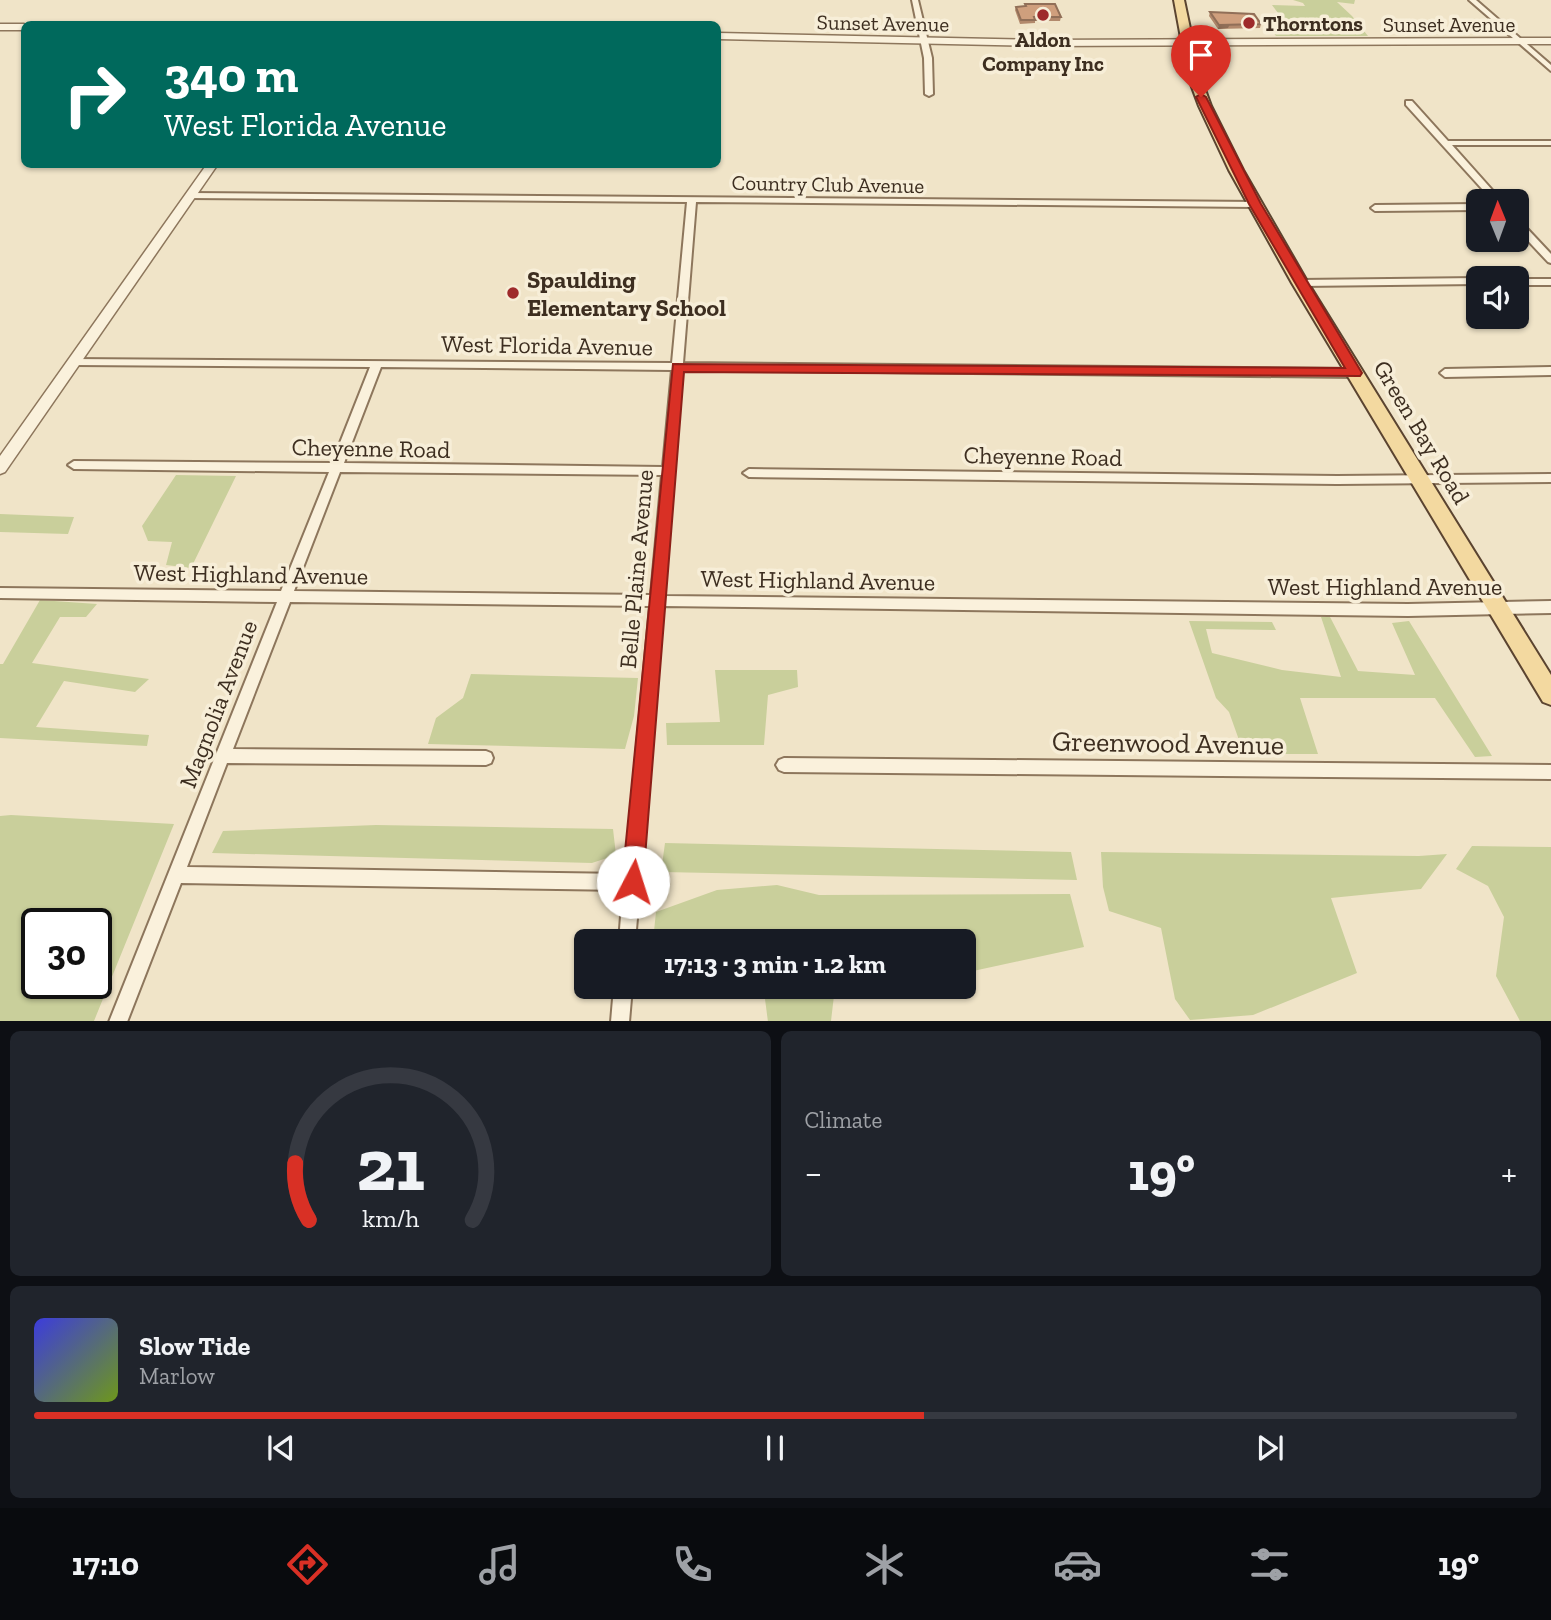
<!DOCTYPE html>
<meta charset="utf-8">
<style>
body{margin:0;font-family:"Zilla Slab",serif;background:#20242c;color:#f1f3f6;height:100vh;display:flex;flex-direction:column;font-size:26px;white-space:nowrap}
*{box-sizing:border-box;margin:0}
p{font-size:23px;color:#9ea1a6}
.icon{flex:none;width:38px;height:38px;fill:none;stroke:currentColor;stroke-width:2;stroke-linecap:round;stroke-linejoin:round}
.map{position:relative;height:1021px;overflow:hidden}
.drawer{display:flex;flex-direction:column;gap:10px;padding:10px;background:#0d0f14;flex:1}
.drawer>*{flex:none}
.guide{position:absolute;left:21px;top:21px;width:700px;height:147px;border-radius:10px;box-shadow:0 2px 5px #0004;background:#00695c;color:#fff;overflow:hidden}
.needle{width:46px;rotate:359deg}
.tools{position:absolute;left:1466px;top:189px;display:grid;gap:14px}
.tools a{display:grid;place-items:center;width:63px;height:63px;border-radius:10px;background:#171b24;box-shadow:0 2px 5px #0004;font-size:35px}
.speed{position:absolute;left:21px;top:908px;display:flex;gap:14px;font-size:35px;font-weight:700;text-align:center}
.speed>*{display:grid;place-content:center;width:91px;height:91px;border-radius:50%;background:#171b24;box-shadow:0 2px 5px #0004;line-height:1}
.speed .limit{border:4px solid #111;border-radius:10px;background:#fff;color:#111}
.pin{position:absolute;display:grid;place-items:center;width:60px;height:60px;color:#fff;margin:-72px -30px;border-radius:50% 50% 50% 0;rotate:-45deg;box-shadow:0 0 7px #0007}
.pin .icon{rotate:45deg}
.me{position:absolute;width:77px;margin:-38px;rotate:5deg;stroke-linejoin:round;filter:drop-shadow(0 0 5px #0008)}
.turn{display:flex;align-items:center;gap:24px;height:147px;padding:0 28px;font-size:32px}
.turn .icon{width:91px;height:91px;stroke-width:2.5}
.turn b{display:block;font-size:49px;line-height:60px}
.big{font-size:52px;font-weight:700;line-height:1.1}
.drawer .tile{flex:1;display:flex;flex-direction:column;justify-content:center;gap:10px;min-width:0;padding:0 24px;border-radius:10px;background:#20242c}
.drawer .dial{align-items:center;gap:0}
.dial svg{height:182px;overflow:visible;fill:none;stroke:#363941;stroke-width:7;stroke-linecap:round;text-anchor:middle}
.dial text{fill:#f1f3f6;stroke:none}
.song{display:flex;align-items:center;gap:21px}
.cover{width:84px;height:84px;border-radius:10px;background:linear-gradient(135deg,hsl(240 70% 55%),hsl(80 70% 35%))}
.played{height:7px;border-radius:4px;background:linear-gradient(90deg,#d93025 60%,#363941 60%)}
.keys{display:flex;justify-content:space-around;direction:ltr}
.heat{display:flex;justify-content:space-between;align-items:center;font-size:38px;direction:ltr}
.drawer .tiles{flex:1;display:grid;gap:10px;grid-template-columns:1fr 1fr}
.tile:last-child{grid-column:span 2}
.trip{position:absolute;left:574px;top:929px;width:402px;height:70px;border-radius:10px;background:#171b24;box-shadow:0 2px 5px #0004;font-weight:700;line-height:70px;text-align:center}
.menu{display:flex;height:112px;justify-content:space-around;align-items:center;background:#090b0e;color:#9ea1a6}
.menu .icon{width:49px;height:49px}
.menu .on{color:#d93025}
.menu b{font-size:32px;color:#f1f3f6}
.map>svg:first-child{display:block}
</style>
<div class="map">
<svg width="1551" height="1022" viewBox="0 0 1551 1022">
<rect width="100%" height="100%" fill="#f0e4c8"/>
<path fill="#c9cf9b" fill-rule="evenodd" d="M1293,0H1355L1354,4L1337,2L1352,16L1368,36H1276L1262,18L1281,17L1272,5L1305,6L1303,3Z
M176,475L236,476L191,568L166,565L172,542L148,541L142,526Z
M0,514L74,517L68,534L0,532Z
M40,600L97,604L86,617H60L32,663L149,679L135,692L64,681L36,727L149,735L147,746L0,738V664H3Z
M1329,615L1358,671L1415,675L1392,623L1409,621L1492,756L1475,757L1435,698H1300L1318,754H1244L1229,712L1216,698L1189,621L1272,622L1276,630L1206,629L1212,653L1282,670L1341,677L1321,617Z
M715,670H797L798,687L768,695L764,745H667L666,723L720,722Z
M471,674L638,678L634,716L625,749L428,744L436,718L463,698Z
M11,815L174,824L94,1021H0V816ZM37,924H96V984H37Z
M376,825L613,829L616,855L592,863L212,853L223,831Z
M665,843L1071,852L1077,880L661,872Z
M1472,846L1551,847V1021H1520L1496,976L1504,917L1488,886L1456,869Z
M1101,852L1419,856L1447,854L1421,889L1331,898L1357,973L1253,1015L1190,1020L1175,999L1161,928L1109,911L1103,887Z
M777,885L819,895L1070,894L1084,947L964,973V942L653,941L656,912L717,890Z
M669,987H835L831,1021L768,1022L765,999Z"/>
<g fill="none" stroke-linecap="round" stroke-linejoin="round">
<defs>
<path id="minor" d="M912,0H918L932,58L933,94L929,96L925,94L924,58Z
M1469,0H1476L1551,65V71Z
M1406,101H1412L1448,141H1551V145H1452L1502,201H1493L1406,105Z
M191,193L1258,202L1259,204L1255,207L696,202L683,363L1355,369L1360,373L1355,377L682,370L664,596L1408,604L1551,601V613L1408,616L663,606L635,942H619L623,890L181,883L127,1022H109L277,602L0,598V588L281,591L329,472L74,469L68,465L74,461L332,463L370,367L75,365L71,363L70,361L71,359L672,363L687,202L188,198L187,196ZM381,367L672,370L663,467L344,463ZM340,472L662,475L651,595L294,591ZM290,602L650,606L625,874L187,867L227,763L486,765L491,763L493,758L491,753L486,751L233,749Z
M1479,204V210L1375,211L1371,208L1375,205Z
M1517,220L1520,221L1551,254V263L1548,262L1517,229Z
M1479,278V284L1300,286L1295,283L1300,280Z
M1517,279H1551V285H1517Z
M1551,367V375L1445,377L1440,373L1445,369Z
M749,469L1337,476L1551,474V482L1337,484L749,477L743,473Z
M784,758L1551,765V779L784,772L779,770L776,765L779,760Z
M614,987H632L629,1022H611Z"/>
<path id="tertiary" d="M0,24H24V30H0Z
M718,33L1041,40L1551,38V44L1041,46L718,39Z
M207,164H218L5,472L0,474V456Z"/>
<path id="primary" d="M1174,0H1184L1200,76L1211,106L1243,170L1308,283L1551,675V705L1543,702L1292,283L1229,170L1199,106L1188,76Z"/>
</defs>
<use href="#minor" stroke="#8d765c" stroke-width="4"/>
<use href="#tertiary" stroke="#8d765c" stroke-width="3"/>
<use href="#primary" stroke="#5b4430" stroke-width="4"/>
<use href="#minor" fill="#faf1dc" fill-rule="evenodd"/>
<use href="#tertiary" fill="#faf1dc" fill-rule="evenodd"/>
<use href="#primary" fill="#f3d9a0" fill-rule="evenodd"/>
</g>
<path fill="#b2896c" d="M1025,4L1061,17L1060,21H1035V23L1020,24L1015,10L1016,7L1025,6Z
M1210,12L1261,24L1260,28L1218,29L1209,16Z"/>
<path fill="#916f58" d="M1230,24L1228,28L1218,29L1219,25Z"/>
<path fill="#cf9f7d" stroke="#916f58" stroke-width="2" d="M1025,4H1055L1061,17H1034L1035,20H1021L1016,7L1026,6Z
M1210,12L1254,14L1261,24L1219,25Z"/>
<path fill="#d93025" stroke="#8d1f18" stroke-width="2" d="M1201,94L1206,97L1261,204L1362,373L1360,376L684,372L643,882L640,889L633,892L625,889L622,882L673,364L1345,368L1249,204L1196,97Z"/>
<g fill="#9e2a2b" stroke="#f7eed8" stroke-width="2.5">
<circle cx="1043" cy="15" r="7"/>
<circle cx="1249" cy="23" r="7"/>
<circle cx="513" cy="293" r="7"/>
</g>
<g text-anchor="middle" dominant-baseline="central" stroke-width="7" stroke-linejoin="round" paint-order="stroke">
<g font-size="21" fill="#3d2e20" stroke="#f7eed8">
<text transform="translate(883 23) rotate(1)">Sunset Avenue</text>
<text x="1449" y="24">Sunset Avenue</text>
<text transform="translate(828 184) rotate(1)">Country Club Avenue</text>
</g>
<g font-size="21" font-weight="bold" fill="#3d2e20" stroke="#f7eed8" text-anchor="start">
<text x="1263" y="23">Thorntons</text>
<text x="1043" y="39" text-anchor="middle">Aldon<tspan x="1043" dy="24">Company Inc</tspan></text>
</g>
<g font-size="24" font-weight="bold" fill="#3d2e20" stroke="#f7eed8" text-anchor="start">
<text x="527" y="279">Spaulding<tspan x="527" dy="28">Elementary School</tspan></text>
</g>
<g font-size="24" fill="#3d2e20" stroke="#f7eed8">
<text transform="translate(547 345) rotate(1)">West Florida Avenue</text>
<text transform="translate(1422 432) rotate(59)">Green Bay Road</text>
<text transform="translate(371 448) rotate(1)">Cheyenne Road</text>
<text transform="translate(1043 456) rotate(1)">Cheyenne Road</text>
<text transform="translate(636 569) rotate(-85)">Belle Plaine Avenue</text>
<text transform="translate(251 574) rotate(1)">West Highland Avenue</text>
<text transform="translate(818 580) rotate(1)">West Highland Avenue</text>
<text x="1385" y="586">West Highland Avenue</text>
<text transform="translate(218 704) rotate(-69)">Magnolia Avenue</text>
</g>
<g font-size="28" fill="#3d2e20" stroke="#f7eed8">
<text transform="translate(1168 743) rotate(1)">Greenwood Avenue</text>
</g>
</g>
</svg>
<div class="tools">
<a><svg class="needle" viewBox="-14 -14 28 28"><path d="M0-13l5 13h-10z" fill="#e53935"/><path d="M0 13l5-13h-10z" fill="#9ea1a6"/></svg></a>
<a><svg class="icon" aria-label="sound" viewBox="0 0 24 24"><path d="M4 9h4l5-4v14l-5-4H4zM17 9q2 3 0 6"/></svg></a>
</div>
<div class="speed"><div class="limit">30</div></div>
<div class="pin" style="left:1201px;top:97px;background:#d93025"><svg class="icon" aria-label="arrive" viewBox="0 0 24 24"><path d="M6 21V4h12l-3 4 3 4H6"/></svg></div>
<svg class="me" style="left:633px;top:882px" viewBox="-20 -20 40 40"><circle r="19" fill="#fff"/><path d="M0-13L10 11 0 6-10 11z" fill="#d93025"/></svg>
<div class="trip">17:13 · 3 min · 1.2 km</div>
<div class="guide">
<div class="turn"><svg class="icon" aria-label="right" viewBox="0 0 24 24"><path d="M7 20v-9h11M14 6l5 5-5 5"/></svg><div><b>340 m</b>West Florida Avenue</div></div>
</div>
</div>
<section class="drawer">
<div class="tiles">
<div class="tile dial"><svg viewBox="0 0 100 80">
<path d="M14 69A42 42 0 1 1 86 69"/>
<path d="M14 69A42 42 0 0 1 8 44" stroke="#d93025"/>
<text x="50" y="56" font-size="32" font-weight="700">21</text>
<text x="50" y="72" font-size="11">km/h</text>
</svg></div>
<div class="tile"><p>Climate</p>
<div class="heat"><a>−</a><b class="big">19°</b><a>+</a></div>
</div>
<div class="tile">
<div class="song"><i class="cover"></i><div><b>Slow Tide</b><p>Marlow</p></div></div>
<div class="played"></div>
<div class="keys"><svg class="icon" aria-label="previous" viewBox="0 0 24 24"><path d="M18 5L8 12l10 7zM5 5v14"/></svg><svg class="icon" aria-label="pause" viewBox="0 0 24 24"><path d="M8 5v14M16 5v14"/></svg><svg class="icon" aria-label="next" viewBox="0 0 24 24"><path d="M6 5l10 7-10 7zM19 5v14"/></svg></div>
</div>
</div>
</section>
<nav class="menu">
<b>17:10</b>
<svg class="icon on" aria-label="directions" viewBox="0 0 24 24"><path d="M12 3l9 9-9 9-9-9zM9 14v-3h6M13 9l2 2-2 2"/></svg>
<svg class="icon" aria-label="music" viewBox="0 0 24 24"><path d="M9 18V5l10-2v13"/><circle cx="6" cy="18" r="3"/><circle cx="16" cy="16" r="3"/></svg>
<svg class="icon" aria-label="phone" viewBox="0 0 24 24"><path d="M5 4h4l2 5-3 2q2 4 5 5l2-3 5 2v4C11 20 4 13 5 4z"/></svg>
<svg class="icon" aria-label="climate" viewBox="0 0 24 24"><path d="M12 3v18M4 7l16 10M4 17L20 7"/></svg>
<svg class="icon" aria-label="car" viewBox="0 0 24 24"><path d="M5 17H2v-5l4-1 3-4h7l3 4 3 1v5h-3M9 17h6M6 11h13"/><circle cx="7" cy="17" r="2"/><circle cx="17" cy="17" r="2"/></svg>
<svg class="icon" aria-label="filters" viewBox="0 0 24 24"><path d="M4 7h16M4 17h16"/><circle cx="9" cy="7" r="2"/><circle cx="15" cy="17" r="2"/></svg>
<b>19°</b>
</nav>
